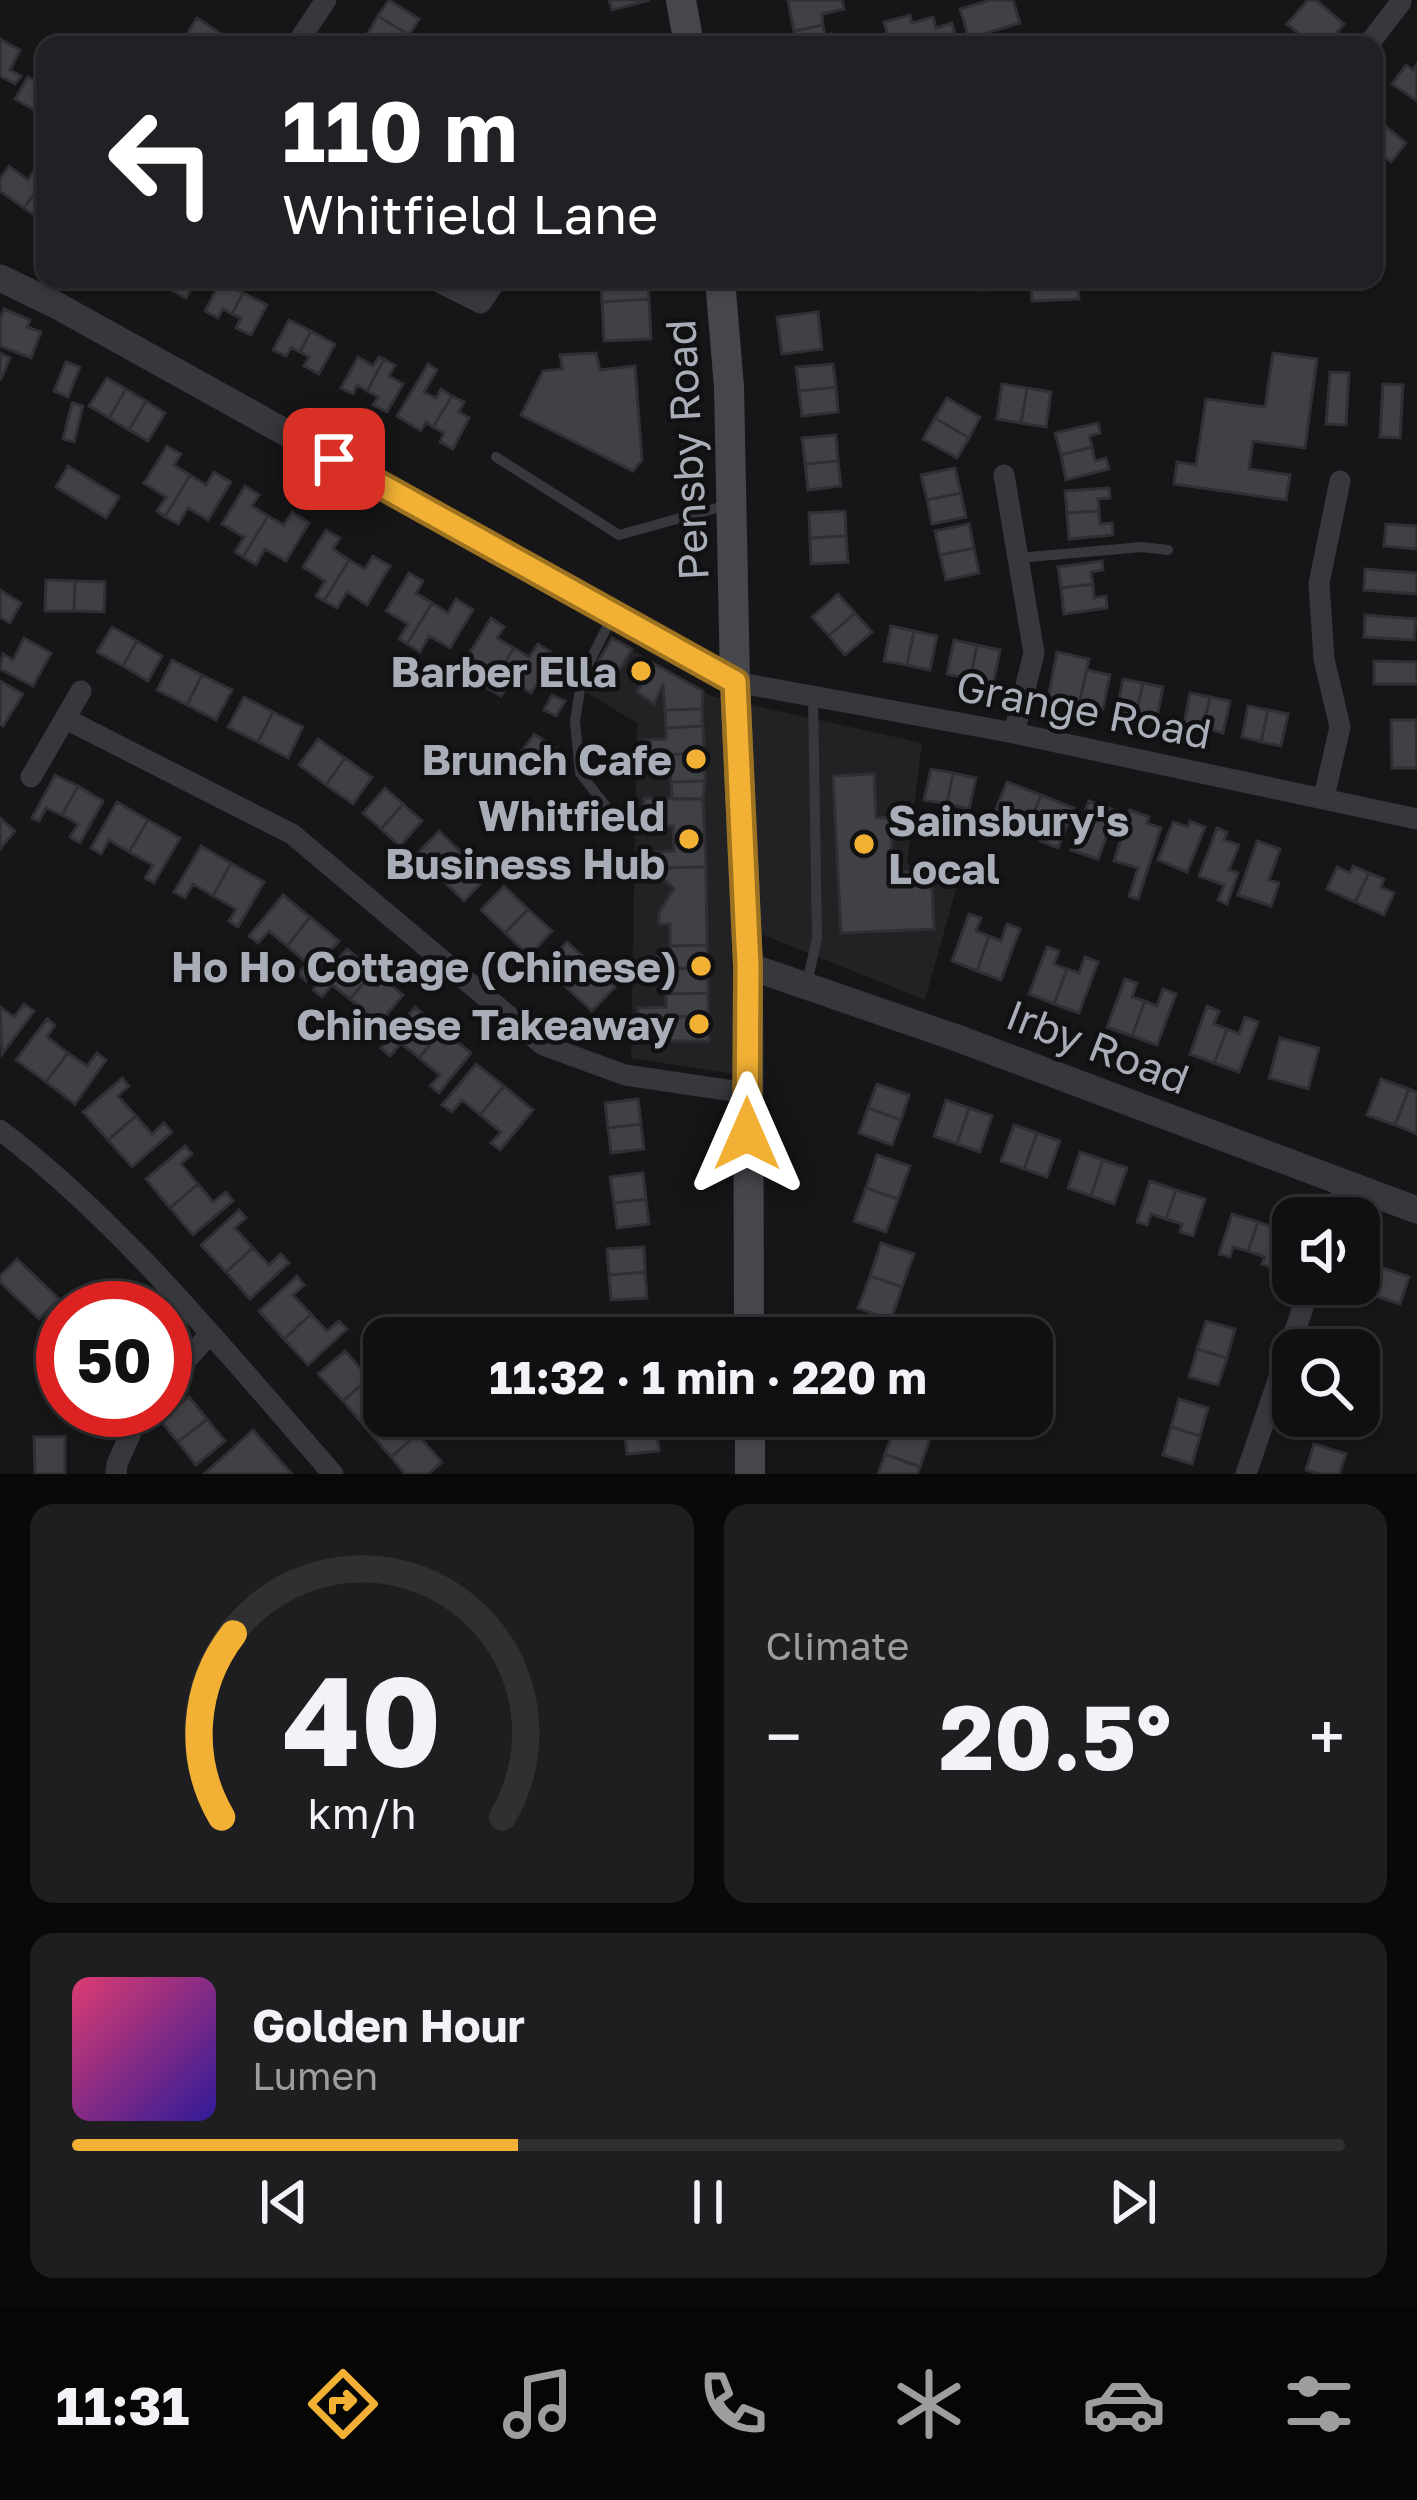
<!DOCTYPE html>
<meta charset="utf-8">
<style>
body{margin:0;font-family:"Golos Text",sans-serif;background:#1e1e20;color:#f1f3f6;height:100vh;display:flex;flex-direction:column;font-size:45px;white-space:nowrap}
*{box-sizing:border-box;margin:0}
p{font-size:39px;color:#9c9d9f}
.icon{flex:none;width:66px;height:66px;fill:none;stroke:currentColor;stroke-width:2;stroke-linecap:round;stroke-linejoin:round}
.map{position:relative;height:1474px;overflow:hidden}
.side{display:flex;flex-direction:column;gap:30px;padding:30px;background:#09090a;flex:1}
.side>*{flex:none}
.guide{position:absolute;left:36px;top:36px;width:1347px;height:252px;border-radius:24px;box-shadow:0 3px 9px #0004,0 0 0 3px #303032;background:#202124;color:#fff;overflow:hidden}
.buttons{position:absolute;left:1272px;top:1197px;display:grid;gap:24px}
.buttons a{display:grid;place-items:center;width:108px;height:108px;border-radius:24px;background:#101012;box-shadow:0 3px 9px #0004,0 0 0 3px #303032;font-size:60px}
.speed{position:absolute;left:36px;top:1281px;display:flex;gap:24px;font-size:60px;font-weight:700;text-align:center}
.speed>*{display:grid;place-content:center;width:156px;height:156px;border-radius:50%;background:#101012;box-shadow:0 3px 9px #0004,0 0 0 3px #303032;line-height:1}
.speed .limit{border:18px solid #d22;background:#fff;color:#111}
.pin{position:absolute;display:grid;place-items:center;width:102px;height:102px;color:#fff;margin:-51px;border-radius:24px;box-shadow:0 6px 18px #0006}
.me{position:absolute;width:132px;margin:-66px;rotate:0deg;stroke-linejoin:round;filter:drop-shadow(0 0 9px #0008)}
.turn{display:flex;align-items:center;gap:42px;height:252px;padding:0 48px;font-size:54px}
.turn .icon{width:156px;height:156px;stroke-width:2.5}
.turn b{display:block;font-size:84px;line-height:102px}
.big{font-size:90px;font-weight:700;line-height:1.1}
.side .tile{flex:1;display:flex;flex-direction:column;justify-content:center;gap:18px;min-width:0;padding:0 42px;border-radius:24px;background:#1e1e20}
.side .dial{align-items:center;gap:0}
.dial svg{height:312px;overflow:visible;fill:none;stroke:#303032;stroke-width:7;stroke-linecap:round;text-anchor:middle}
.dial text{fill:#f1f3f6;stroke:none}
.song{display:flex;align-items:center;gap:36px}
.cover{width:144px;height:144px;border-radius:18px;background:linear-gradient(135deg,hsl(340 70% 55%),hsl(250 70% 35%))}
.played{height:12px;border-radius:6px;background:linear-gradient(90deg,#f2b134 35%,#303032 35%)}
.keys{display:flex;justify-content:space-around;direction:ltr}
.heat{display:flex;justify-content:space-between;align-items:center;font-size:66px;direction:ltr}
.side .tiles{flex:1;display:grid;gap:30px;grid-template-columns:1fr 1fr}
.tile:last-child{grid-column:span 2}
.trip{position:absolute;left:363px;top:1317px;width:690px;height:120px;border-radius:24px;background:#101012;box-shadow:0 3px 9px #0004,0 0 0 3px #303032;font-weight:700;line-height:120px;text-align:center}
.tabs{display:flex;height:192px;justify-content:space-around;align-items:center;background:#060607;color:#9c9d9f}
.tabs .icon{width:84px;height:84px}
.tabs .current{color:#f2b134}
.tabs b{font-size:54px;color:#f1f3f6}
.map>svg:first-child{display:block}
</style>
<div class="map">
<svg width="1417" height="1474" viewBox="0 0 1417 1474">
<rect width="100%" height="100%" fill="#161618"/>
<path fill="#222225" d="M612,638L711,696L922,743L907,864L958,882L925,1000L731,922L734,1074L631,1058L637,723L584,691Z"/>
<path fill="#404145" stroke="#303034" stroke-width="3" d="M389,0L419,19L409,35L378,16Z
M609,0H650L612,10Z
M788,0H842L844,9L822,14L823,25L794,31Z
M990,0H1013L1020,23L969,38L960,9Z
M1308,0H1316L1344,24L1327,45H1312L1287,24Z
M910,15L912,23L933,17L936,28L952,23L957,42L946,45H890L884,22Z
M378,16L409,35L403,45H387L368,33Z
M197,18L224,36L218,45H204L187,34Z
M823,25L825,35L832,34L834,45H797L794,31Z
M368,33L387,45H360Z
M187,34L204,45H179Z
M0,39L20,50L10,70L21,76L15,84L0,76Z
M1417,64V101L1392,84L1406,65L1413,70Z
M28,77L45,86V116L15,99Z
M1374,117L1406,143L1391,162L1374,149Z
M39,163L45,167V179L24,208L0,191V179L9,166L28,180Z
M45,179V223L24,208Z
M173,279H196L186,298L171,290L176,281Z
M601,279H648L649,299L602,302Z
M897,279H920L921,288L897,289Z
M920,279H944L945,288H921Z
M977,279H1014V289L977,290Z
M1031,279H1070V284H1078L1079,299L1032,301Z
M1104,279H1139V283H1104Z
M221,281L243,293L232,314L223,309L218,318L205,311Z
M243,293L267,305L251,335L236,328L241,318L232,314Z
M649,299L651,339L604,341L602,302Z
M4,309L30,320L27,327L41,332L31,358L0,346V319Z
M818,312L822,349L782,354L777,317Z
M289,320L311,331L300,352L291,348L286,356L273,350Z
M311,331L335,344L319,374L304,366L309,357L300,352Z
M0,353L10,358L1,379H0Z
M596,353L600,370L635,366L642,460L633,471L521,415L543,371L562,369L560,355Z
M1273,353L1317,359L1305,448L1253,441L1249,469L1290,475L1286,500L1174,484L1177,462L1196,465L1206,399L1265,407Z
M358,357L373,366L379,357L384,359L367,391L357,385L353,394L341,388Z
M384,359L395,365L389,376L403,384L387,412L373,405L378,397L367,391Z
M66,362L80,367L68,397L54,391Z
M428,364L437,370L424,392L436,398L441,389L452,396L433,427L426,422L421,431L397,416Z
M833,364L836,387L799,391L796,367Z
M1330,372L1349,373L1346,425L1326,424Z
M107,378L126,389L109,418L89,406Z
M1002,384L1027,388L1021,423L997,419Z
M1383,384L1403,385L1400,438L1380,437Z
M836,387L838,412L802,416L799,391Z
M1027,388L1051,392L1046,427L1021,423Z
M126,389L146,401L129,430L109,418Z
M452,396L464,402L459,412L469,418L453,449L440,442L444,433L433,427Z
M947,398L980,417L969,438L935,418Z
M146,401L165,413L148,441L129,430Z
M72,403L83,406L74,442L63,439Z
M935,418L969,438L957,458L923,439Z
M1098,423L1100,433L1089,436L1092,447L1061,455L1055,433Z
M836,435L838,461L805,464L802,438Z
M167,446L181,454L174,465L190,475L165,517L157,511L166,497L144,483Z
M1092,447L1095,461L1106,458L1109,469L1066,480L1061,455Z
M838,461L841,486L808,490L805,464Z
M68,466L119,497L106,518L56,487Z
M955,468L961,493L927,500L921,475Z
M214,472L231,482L208,520L188,508L178,524L165,517L190,475L206,485Z
M245,486L259,495L252,506L268,516L243,557L235,552L244,537L222,524Z
M1109,488L1110,498L1098,499L1099,511L1067,513L1065,491Z
M961,493L966,517L932,524L927,500Z
M845,511L846,536L810,538L809,513Z
M1099,511L1100,524L1112,523L1113,535L1069,539L1067,513Z
M292,512L309,523L286,561L265,549L256,565L243,557L268,516L284,525Z
M969,524L974,548L940,555L935,531Z
M1386,524L1417,526V549L1384,546Z
M326,530L340,538L333,549L349,560L324,601L316,596L325,581L303,567Z
M846,536L848,562L811,564L810,538Z
M974,548L979,573L946,580L940,555Z
M373,556L390,566L367,605L347,592L337,608L324,601L349,560L365,569Z
M1102,561L1103,570L1091,572L1093,584L1061,588L1058,567Z
M1365,569L1417,573V594L1364,590Z
M409,573L423,581L416,593L432,603L407,644L399,639L408,624L386,611Z
M46,580L75,581L74,611H45Z
M75,581L105,582L104,612L74,611Z
M1093,584L1094,598L1106,596L1107,608L1064,614L1061,588Z
M0,590L21,603L10,623L0,617Z
M838,594L855,613L829,636L812,617Z
M456,599L473,610L450,648L429,636L420,652L407,644L432,603L448,613Z
M855,613L872,632L845,655L829,636Z
M1365,615L1416,619L1414,640L1364,637Z
M491,618L504,627L497,638L514,648L489,689L481,684L490,669L468,656Z
M891,626L914,631L907,665L884,661Z
M112,627L137,641L123,666L97,652Z
M914,631L937,636L930,670L907,665Z
M24,638L51,653L33,686L0,669L3,654L13,660Z
M612,638L632,649L612,683L592,672Z
M954,640L977,645L970,679L947,674Z
M137,641L162,656L148,681L123,666Z
M538,644L555,655L531,693L511,681L501,696L489,689L514,648L529,657Z
M977,645L1000,650L993,684L970,679Z
M1057,652L1089,659L1079,704L1048,698Z
M172,660L202,675L187,705L157,690Z
M1374,661L1417,662V684H1374Z
M653,663L703,691L702,709L665,710L663,684L654,704L637,692Z
M1087,670L1110,675L1103,709L1079,704Z
M202,675L232,690L216,720L187,705Z
M1123,679L1143,683L1136,714L1117,710Z
M0,681L23,694L3,726L0,724Z
M1143,683L1163,687L1157,718L1136,714Z
M1190,693L1210,697L1203,728L1184,724Z
M552,695L565,701L556,716L544,710Z
M244,697L273,712L258,742L228,727Z
M1210,697L1230,701L1223,733L1203,728Z
M1248,706L1268,710L1261,742L1242,737Z
M702,709L703,726L666,728L665,710Z
M1268,710L1288,714L1281,746L1261,742Z
M273,712L303,727L288,758L258,742Z
M1391,720H1416L1417,768H1392Z
M703,726L704,753L644,756L643,740L666,739V728Z
M534,734L560,751L549,768L522,751Z
M318,739L345,758L326,785L299,765Z
M704,753L705,781L671,782L670,769L645,770L644,756Z
M345,758L372,777L353,804L326,785Z
M931,769L953,773L947,804L924,800Z
M953,773L976,778L969,809L947,804Z
M874,774L876,818L890,817L893,872L931,870L934,929L841,933L833,776Z
M55,775L78,786L62,815L46,808L39,821L32,818Z
M705,781L703,799H672L671,782Z
M1007,782L1041,795L1025,835L991,822Z
M78,786L103,801L80,843L70,837L78,824L62,815Z
M385,788L403,804L381,829L363,813Z
M1041,795L1074,808L1058,848L1025,835Z
M644,798L703,799L706,867L658,868L657,852L674,851L673,826L645,827Z
M1089,801L1116,811L1098,859L1071,850Z
M117,802L148,820L129,852L109,840L101,854L91,848Z
M403,804L422,821L400,846L381,829Z
M1130,810L1149,817L1147,823L1161,828L1138,899L1129,896L1138,868L1114,861Z
M0,818L15,831L0,849Z
M148,820L180,838L154,883L145,878L153,865L129,852Z
M1190,821L1205,827L1187,872L1158,860L1173,822L1188,827Z
M1217,828L1227,832L1224,840L1239,845L1229,870L1238,873L1227,904L1218,900L1224,885L1199,876Z
M439,831L463,854L440,878L416,855Z
M1257,841L1280,849L1269,880L1279,883L1271,906L1238,895Z
M201,846L231,863L213,896L193,884L185,898L174,892Z
M463,854L487,877L464,901L440,878Z
M231,863L264,882L238,927L229,921L236,909L213,896Z
M1353,866L1369,873L1355,902L1327,889L1337,867L1350,873Z
M706,867L707,945L670,946V924H659V913L674,888L658,875V868Z
M1369,873L1384,879L1381,887L1394,893L1384,915L1355,902Z
M504,886L528,909L505,933L481,910Z
M283,895L310,917L287,946L269,931L258,943L249,936Z
M528,909L552,931L529,956L505,933Z
M969,914L981,918L976,931L989,936L977,971L952,961Z
M310,917L339,941L306,981L298,974L307,963L287,946Z
M1007,924L1020,929L1001,980L977,971L989,936L1001,941Z
M567,942L591,964L568,989L543,966Z
M707,945L708,968L643,969L642,957L671,956L670,946Z
M1047,947L1059,951L1054,964L1067,969L1054,1004L1029,994Z
M347,949L374,971L350,999L332,985L322,997L313,990Z
M1085,957L1098,962L1079,1013L1054,1004L1067,969L1079,973Z
M591,964L615,987L592,1011L568,989Z
M708,968V993L666,994L665,981L643,982V969Z
M374,971L403,995L370,1035L362,1028L371,1017L350,999Z
M1125,979L1137,983L1132,997L1145,1001L1132,1036L1107,1027Z
M1163,989L1176,994L1157,1045L1132,1036L1145,1001L1157,1006Z
M708,993V1016L638,1018V1008L666,1007V994Z
M24,1004L34,1011L2,1054L0,1007L14,1017Z
M1207,1006L1219,1011L1214,1024L1227,1029L1214,1063L1190,1054Z
M415,1007L442,1030L419,1058L401,1043L390,1056L381,1048Z
M708,1016L709,1041H667V1027H638V1018Z
M1245,1017L1258,1022L1239,1072L1214,1063L1227,1029L1239,1034Z
M47,1019L55,1025L47,1037L68,1053L46,1082L16,1060Z
M442,1030L471,1053L439,1093L430,1086L440,1075L419,1058Z
M1280,1038L1319,1048L1308,1089L1269,1078Z
M68,1053L87,1066L97,1053L106,1060L75,1104L46,1082Z
M476,1064L504,1086L480,1115L462,1100L452,1112L442,1105Z
M122,1078L129,1086L118,1096L136,1116L108,1140L83,1112Z
M1381,1079L1409,1089L1395,1125L1367,1115Z
M877,1084L909,1095L901,1120L868,1108Z
M504,1086L533,1110L500,1150L491,1143L501,1132L480,1115Z
M1409,1089L1417,1092V1134L1395,1125Z
M638,1099L641,1124L608,1128L605,1103Z
M946,1100L969,1108L957,1144L934,1136Z
M868,1108L901,1120L892,1145L859,1133Z
M969,1108L992,1116L980,1152L957,1144Z
M136,1116L152,1134L164,1123L172,1132L132,1167L108,1140Z
M641,1124L644,1149L611,1153L608,1128Z
M1014,1125L1037,1133L1024,1169L1001,1161Z
M1037,1133L1060,1141L1047,1177L1024,1169Z
M185,1146L192,1154L181,1164L198,1184L170,1208L146,1179Z
M1080,1152L1103,1160L1091,1196L1068,1188Z
M877,1155L910,1166L898,1199L866,1188Z
M1103,1160L1127,1168L1114,1204L1091,1196Z
M643,1173L646,1199L614,1203L610,1177Z
M1150,1181L1176,1190L1166,1219L1151,1214L1147,1225L1137,1222Z
M198,1184L213,1202L226,1192L233,1201L193,1235L170,1208Z
M866,1188L898,1199L886,1232L854,1221Z
M1176,1190L1205,1199L1193,1236L1180,1232L1182,1224L1166,1219Z
M646,1199L649,1224L617,1228L614,1203Z
M239,1210L246,1218L235,1228L253,1248L226,1272L201,1245Z
M1232,1214L1258,1222L1248,1251L1233,1247L1230,1257L1219,1254Z
M1258,1222L1287,1232L1275,1269L1262,1264L1265,1257L1248,1251Z
M881,1243L914,1254L902,1287L870,1276Z
M644,1247L645,1272L609,1275L607,1249Z
M253,1248L269,1265L281,1254L289,1263L250,1299L226,1272Z
M17,1259L59,1299L39,1319L0,1282V1276Z
M1359,1260L1383,1268L1373,1295L1347,1286L1359,1284Z
M1383,1268L1409,1277L1400,1304L1373,1295Z
M645,1272L647,1298L611,1300L609,1275Z
M297,1276L304,1285L293,1295L311,1314L284,1339L259,1311Z
M870,1276L902,1287L891,1320L858,1308Z
M98,1293L110,1308H79Z
M311,1314L327,1331L339,1321L347,1329L308,1365L284,1339Z
M648,1319L649,1338H612L611,1321Z
M1206,1321L1235,1329L1227,1358L1197,1349Z
M1197,1349L1227,1358L1218,1385L1189,1377Z
M345,1351L369,1378L343,1401L318,1374Z
M1359,1371L1378,1378L1374,1388L1363,1384L1359,1395Z
M369,1378L384,1395V1414L367,1429L343,1401Z
M189,1397L207,1419L178,1442L160,1420Z
M1179,1399L1208,1408L1200,1436L1171,1427Z
M1359,1399L1368,1402L1358,1433L1319,1420L1321,1416H1359Z
M384,1414L402,1416L417,1434L391,1457L367,1429Z
M623,1416H655L656,1426L624,1429Z
M207,1419L225,1441L196,1465L178,1442Z
M897,1421L932,1433L920,1467L885,1454Z
M656,1426L659,1451L627,1454L624,1429Z
M1171,1427L1200,1436L1192,1464L1163,1455Z
M253,1430L292,1474H204Z
M417,1434L442,1462L428,1474H405L391,1457Z
M34,1437H65V1474H35Z
M1314,1444L1346,1454L1339,1474H1320L1306,1470Z
M885,1454L920,1467L917,1474H878Z"/>
<g fill="none" stroke-linecap="round" stroke-linejoin="round">
<path stroke="#37383d" stroke-width="10" d="M496,457L619,535L731,504
M1018,558L1142,547L1168,550
M612,617L582,677L575,721L580,773L616,819
M807,983L817,938L813,697"/>
<path stroke="#37383d" stroke-width="21" d="M296,45L326,0
M1368,45L1401,2
M433,279L481,303L497,279
M1004,475L1034,653L1014,733
M735,682L1014,733L1417,819
M66,719L292,834L543,1045L625,1075L747,1093
M31,777L81,691
M1324,797L1340,727L1324,659L1319,583L1340,481
M0,1130C126,1226 229,1356 333,1474
M1333,1218L1345,1184
M165,1383L210,1334
M116,1474L117,1464L141,1410
M1246,1474L1311,1284"/>
<path stroke="#37383d" stroke-width="27" d="M0,278L56,305L735,682
M748,966L954,1037L1417,1210"/>
<path stroke="#45474d" stroke-width="30" d="M681,0L689,45
M720,279L729,387L735,682L748,966L749,1338
M750,1416V1474"/>
</g>
<g fill="none" stroke-linecap="round" stroke-linejoin="round">
<defs>
<path id="route" d="M334,459L735,682L748,966L747,1134"/>
</defs>
<use href="#route" stroke="#9d7322" stroke-width="30"/>
<use href="#route" stroke="#f2b134" stroke-width="21"/>
</g>
<g fill="#f2b134" stroke="#111113" stroke-width="4.5">
<circle cx="641" cy="671" r="12"/>
<circle cx="696" cy="759" r="12"/>
<circle cx="689" cy="839" r="12"/>
<circle cx="864" cy="844" r="12"/>
<circle cx="701" cy="966" r="12"/>
<circle cx="699" cy="1024" r="12"/>
</g>
<g text-anchor="middle" dominant-baseline="central" stroke-width="9" stroke-linejoin="round" paint-order="stroke">
<g font-size="42" fill="#a8adb8" stroke="#111113">
<text transform="translate(686 450) rotate(-93)">Pensby Road</text>
<text transform="translate(1084 709) rotate(11)">Grange Road</text>
<text transform="translate(1098 1046) rotate(21)">Irby Road</text>
</g>
<g font-size="42" font-weight="bold" fill="#a8adb8" stroke="#111113" text-anchor="end">
<text x="617" y="671">Barber Ella</text>
<text x="672" y="759">Brunch Cafe</text>
<text x="665" y="815">Whitfield<tspan x="665" dy="48">Business Hub</tspan></text>
<text x="888" y="820" text-anchor="start">Sainsbury's<tspan x="888" dy="48">Local</tspan></text>
<text x="677" y="966">Ho Ho Cottage (Chinese)</text>
<text x="675" y="1024">Chinese Takeaway</text>
</g>
</g>
</svg>
<div class="buttons">
<a><svg class="icon" aria-label="sound" viewBox="0 0 24 24"><path d="M4 9h4l5-4v14l-5-4H4zM17 9q2 3 0 6"/></svg></a>
<a><svg class="icon" aria-label="search" viewBox="0 0 24 24"><circle cx="10" cy="10" r="6"/><path d="M15 15l6 6"/></svg></a>
</div>
<div class="speed"><div class="limit">50</div></div>
<div class="pin" style="left:334px;top:459px;background:#d93025"><svg class="icon" aria-label="arrive" viewBox="0 0 24 24"><path d="M6 21V4h12l-3 4 3 4H6"/></svg></div>
<svg class="me" style="left:747px;top:1134px" viewBox="-20 -20 40 40"><path d="M0-17L14 15 0 8-14 15z" fill="#f2b134" stroke="#fff" stroke-width="4"/></svg>
<div class="trip">11:32 · 1 min · 220 m</div>
<div class="guide">
<div class="turn"><svg class="icon" aria-label="left" viewBox="0 0 24 24"><path d="M17 20v-9H6M10 6l-5 5 5 5"/></svg><div><b>110 m</b>Whitfield Lane</div></div>
</div>
</div>
<section class="side">
<div class="tiles">
<div class="tile dial"><svg viewBox="0 0 100 80">
<path d="M14 69A42 42 0 1 1 86 69"/>
<path d="M14 69A42 42 0 0 1 17 22" stroke="#f2b134"/>
<text x="50" y="56" font-size="32" font-weight="700">40</text>
<text x="50" y="72" font-size="11">km/h</text>
</svg></div>
<div class="tile"><p>Climate</p>
<div class="heat"><a>−</a><b class="big">20.5°</b><a>+</a></div>
</div>
<div class="tile">
<div class="song"><i class="cover"></i><div><b>Golden Hour</b><p>Lumen</p></div></div>
<div class="played"></div>
<div class="keys"><svg class="icon" aria-label="previous" viewBox="0 0 24 24"><path d="M18 5L8 12l10 7zM5 5v14"/></svg><svg class="icon" aria-label="pause" viewBox="0 0 24 24"><path d="M8 5v14M16 5v14"/></svg><svg class="icon" aria-label="next" viewBox="0 0 24 24"><path d="M6 5l10 7-10 7zM19 5v14"/></svg></div>
</div>
</div>
</section>
<nav class="tabs">
<b>11:31</b>
<svg class="icon current" aria-label="directions" viewBox="0 0 24 24"><path d="M12 3l9 9-9 9-9-9zM9 14v-3h6M13 9l2 2-2 2"/></svg>
<svg class="icon" aria-label="music" viewBox="0 0 24 24"><path d="M9 18V5l10-2v13"/><circle cx="6" cy="18" r="3"/><circle cx="16" cy="16" r="3"/></svg>
<svg class="icon" aria-label="phone" viewBox="0 0 24 24"><path d="M5 4h4l2 5-3 2q2 4 5 5l2-3 5 2v4C11 20 4 13 5 4z"/></svg>
<svg class="icon" aria-label="climate" viewBox="0 0 24 24"><path d="M12 3v18M4 7l16 10M4 17L20 7"/></svg>
<svg class="icon" aria-label="car" viewBox="0 0 24 24"><path d="M5 17H2v-5l4-1 3-4h7l3 4 3 1v5h-3M9 17h6M6 11h13"/><circle cx="7" cy="17" r="2"/><circle cx="17" cy="17" r="2"/></svg>
<svg class="icon" aria-label="filters" viewBox="0 0 24 24"><path d="M4 7h16M4 17h16"/><circle cx="9" cy="7" r="2"/><circle cx="15" cy="17" r="2"/></svg>
</nav>
